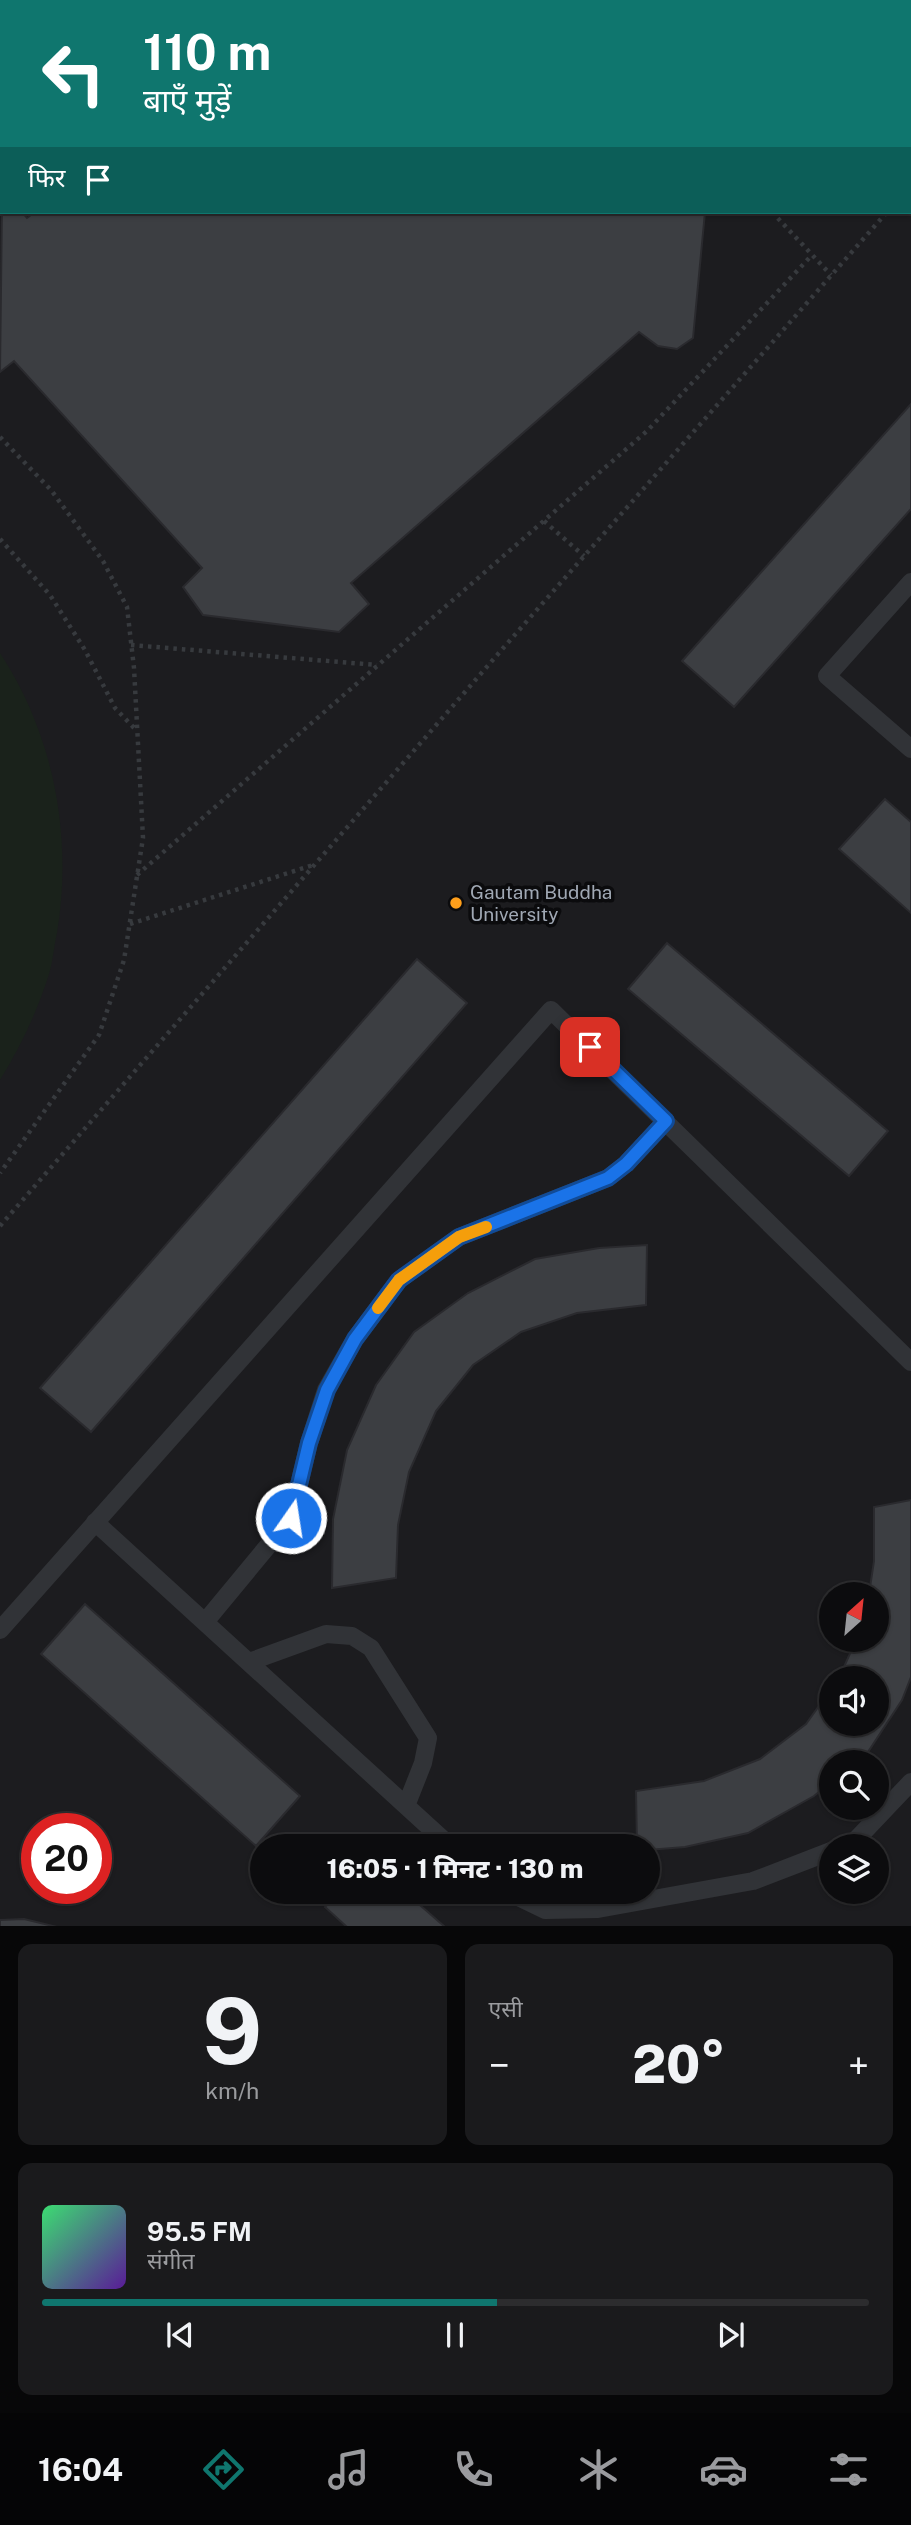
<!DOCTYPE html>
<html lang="hi">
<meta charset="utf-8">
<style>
body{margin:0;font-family:"Public Sans","Noto Sans Devanagari",sans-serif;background:#1a1a1c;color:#f1f3f6;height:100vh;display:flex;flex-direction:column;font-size:26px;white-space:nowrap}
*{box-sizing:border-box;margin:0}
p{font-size:23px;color:#9a9b9e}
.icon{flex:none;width:38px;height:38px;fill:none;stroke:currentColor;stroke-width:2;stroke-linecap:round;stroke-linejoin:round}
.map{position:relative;height:1926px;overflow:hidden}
.drawer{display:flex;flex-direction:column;gap:18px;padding:18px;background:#070708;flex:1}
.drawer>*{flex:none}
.top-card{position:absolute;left:0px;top:0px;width:912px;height:214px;box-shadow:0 2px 5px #0004,0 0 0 2px #2c2c2e;background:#0f766e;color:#fff;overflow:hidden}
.needle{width:46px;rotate:27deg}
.fabs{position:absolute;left:819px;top:1582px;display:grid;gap:14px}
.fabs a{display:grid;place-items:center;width:70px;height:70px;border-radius:50%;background:#0c0c0e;box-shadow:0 2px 5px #0004,0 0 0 2px #2c2c2e;font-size:35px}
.speed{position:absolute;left:21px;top:1813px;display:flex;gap:14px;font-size:35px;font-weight:700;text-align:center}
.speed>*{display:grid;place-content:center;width:91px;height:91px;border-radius:50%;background:#0c0c0e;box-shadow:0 2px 5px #0004,0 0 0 2px #2c2c2e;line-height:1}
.speed .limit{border:10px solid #d22;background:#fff;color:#111}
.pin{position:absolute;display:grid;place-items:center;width:60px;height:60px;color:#fff;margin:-30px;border-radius:14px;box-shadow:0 4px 10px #0006}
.me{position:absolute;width:77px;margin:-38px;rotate:13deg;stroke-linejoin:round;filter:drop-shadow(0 0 5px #0008)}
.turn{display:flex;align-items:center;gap:24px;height:147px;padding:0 28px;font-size:32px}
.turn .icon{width:91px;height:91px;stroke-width:2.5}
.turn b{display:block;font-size:49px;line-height:60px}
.then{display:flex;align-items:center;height:66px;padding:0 28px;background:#0003;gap:14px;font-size:26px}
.big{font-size:52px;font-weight:800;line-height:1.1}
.drawer .widget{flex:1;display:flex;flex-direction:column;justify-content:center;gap:10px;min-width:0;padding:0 24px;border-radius:14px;background:#1a1a1c}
.drawer .dial{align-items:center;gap:0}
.dial b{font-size:91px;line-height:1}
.song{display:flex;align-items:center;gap:21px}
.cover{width:84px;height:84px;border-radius:10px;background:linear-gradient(135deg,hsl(140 70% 55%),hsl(270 70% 35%))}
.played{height:7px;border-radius:4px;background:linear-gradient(90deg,#0f766e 55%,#2c2c2e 55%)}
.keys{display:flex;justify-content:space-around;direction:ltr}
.heat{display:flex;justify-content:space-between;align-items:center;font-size:38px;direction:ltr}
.drawer .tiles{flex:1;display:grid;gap:18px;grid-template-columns:1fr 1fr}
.widget:last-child{grid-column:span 2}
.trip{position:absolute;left:250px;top:1834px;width:410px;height:70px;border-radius:35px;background:#0c0c0e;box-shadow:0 2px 5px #0004,0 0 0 2px #2c2c2e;font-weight:800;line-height:70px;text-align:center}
.menu{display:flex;height:112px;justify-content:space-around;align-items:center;background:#050506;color:#9a9b9e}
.menu .icon{width:49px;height:49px}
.menu .selected{color:#0f766e}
.menu b{font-size:32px;color:#f1f3f6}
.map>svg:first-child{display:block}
</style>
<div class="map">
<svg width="911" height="1927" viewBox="0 0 911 1927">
<rect width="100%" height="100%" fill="#101012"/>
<path fill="#1c1c1f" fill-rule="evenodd" d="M0,0H911V1926L0,1927ZM2,2H910V212H2ZM831,1594H877V1640H831ZM831,1678H877V1724H831ZM831,1762H877V1808H831ZM37,1829H96V1888H37ZM262,1846H648V1892H262ZM831,1846H877V1892H831Z"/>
<path fill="#1a221b" d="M0,653C54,735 73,837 57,933C54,946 53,961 49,974C37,1012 21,1046 0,1080Z"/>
<path fill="#3c3e42" stroke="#2a2a2e" stroke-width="2" d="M278,0H487L488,2H276Z
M2,204V212H22L27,218L35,212H705L693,338L677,349L658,346L639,332L351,583L369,604L339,632L203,615L183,587L202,568L14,361L0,372Z
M911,404V509L734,707L682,661Z
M885,799L911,822V913L839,849Z
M667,943L888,1131L849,1176L628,989Z
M417,959L467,1003L91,1432L40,1388Z
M647,1245L646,1305L577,1313L521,1332L473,1365L436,1411L409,1472L398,1525L396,1578L332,1588L333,1519L347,1450L376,1385L414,1332L468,1293L535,1259L599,1248Z
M911,1500V1677L902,1700L866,1755L857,1762H831V1782L814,1796L748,1833L685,1847L648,1850V1846H637L636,1791L704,1781L760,1759L806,1724L831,1689V1724H877V1678H839L856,1640H877V1594H869L874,1561V1507Z
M85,1604L300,1796L256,1846L41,1654Z
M338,1892H405L445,1927H347L325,1907Z
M24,1919L57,1927H0V1920Z"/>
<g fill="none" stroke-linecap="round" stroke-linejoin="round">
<path stroke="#373a3e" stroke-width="4.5" stroke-dasharray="3.5 5" stroke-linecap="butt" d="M579,0L581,2
M910,185L911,184
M772,212L831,275
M0,437L51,490L103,561L127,607L134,668L143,838L124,960L99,1035L0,1173
M544,521L584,556
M0,539L50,595L85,650L115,708L137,731
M131,645L377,665
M137,875L647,431L812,255
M130,924L313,865
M0,1226L505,646L887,212"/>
<path stroke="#313337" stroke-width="18" d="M170,2L173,0
M0,148L2,147
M911,582L827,676L911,749
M95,1522L450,1846
M205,1622L291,1518L309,1443L326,1390L355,1339L399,1280L459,1237L608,1178L626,1164L666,1121
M0,1630L551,1010L911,1362
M249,1662L326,1634L352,1636L371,1648L428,1738L423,1763L406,1806
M842,1846L854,1842L911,1782
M508,1892L545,1910L598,1909L753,1881L831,1851"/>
</g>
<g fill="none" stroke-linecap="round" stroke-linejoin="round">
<defs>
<path id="route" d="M291,1518L309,1443L327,1390L355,1339L399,1280L459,1237L608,1178L626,1164L666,1121L590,1047"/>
</defs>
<use href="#route" stroke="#114b97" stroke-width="18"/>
<use href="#route" stroke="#1a73e8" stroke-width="12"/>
<path stroke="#f59e0b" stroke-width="12" d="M378,1308L399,1280L459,1237L486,1227"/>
</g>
<circle fill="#ff9f1b" stroke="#0b0b0d" stroke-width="2.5" cx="456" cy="903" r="7"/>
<g text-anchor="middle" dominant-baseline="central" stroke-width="7" stroke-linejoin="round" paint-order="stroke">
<g font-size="19" fill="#a0a8b4" stroke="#0b0b0d" text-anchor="start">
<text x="470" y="892">Gautam Buddha<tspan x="470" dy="22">University</tspan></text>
</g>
</g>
</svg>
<div class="fabs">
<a><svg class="needle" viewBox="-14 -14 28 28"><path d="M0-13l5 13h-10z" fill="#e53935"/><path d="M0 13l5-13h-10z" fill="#9a9b9e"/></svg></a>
<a><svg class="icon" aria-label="sound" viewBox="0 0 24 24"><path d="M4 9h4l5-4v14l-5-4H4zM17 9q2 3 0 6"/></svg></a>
<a><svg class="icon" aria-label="search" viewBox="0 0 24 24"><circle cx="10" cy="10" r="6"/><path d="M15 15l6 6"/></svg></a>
<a><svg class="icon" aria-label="layers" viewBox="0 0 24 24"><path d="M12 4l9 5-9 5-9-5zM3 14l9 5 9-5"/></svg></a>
</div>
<div class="speed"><div class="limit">20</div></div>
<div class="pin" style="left:590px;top:1047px;background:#d93025"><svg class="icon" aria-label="arrive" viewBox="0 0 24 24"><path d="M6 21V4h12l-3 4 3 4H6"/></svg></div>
<svg class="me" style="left:291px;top:1518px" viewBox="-20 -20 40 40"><circle r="17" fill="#1a73e8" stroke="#fff" stroke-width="3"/><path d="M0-11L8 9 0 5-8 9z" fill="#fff"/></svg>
<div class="trip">16:05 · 1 मिनट · 130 m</div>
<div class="top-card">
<div class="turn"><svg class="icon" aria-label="left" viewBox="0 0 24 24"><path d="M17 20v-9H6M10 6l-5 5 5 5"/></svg><div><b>110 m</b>बाएँ मुड़ें</div></div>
<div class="then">फिर<svg class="icon" aria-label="arrive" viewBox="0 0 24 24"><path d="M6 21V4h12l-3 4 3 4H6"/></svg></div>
</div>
</div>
<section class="drawer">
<div class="tiles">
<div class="widget dial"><b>9</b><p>km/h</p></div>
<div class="widget"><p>एसी</p>
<div class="heat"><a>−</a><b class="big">20°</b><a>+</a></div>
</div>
<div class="widget">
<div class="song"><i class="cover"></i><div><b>95.5 FM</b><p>संगीत</p></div></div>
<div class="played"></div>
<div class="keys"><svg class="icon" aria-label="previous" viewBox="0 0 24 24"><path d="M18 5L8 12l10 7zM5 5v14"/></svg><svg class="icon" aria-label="pause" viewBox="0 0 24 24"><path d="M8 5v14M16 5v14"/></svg><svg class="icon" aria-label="next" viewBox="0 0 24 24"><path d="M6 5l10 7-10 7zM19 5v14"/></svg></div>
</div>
</div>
</section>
<nav class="menu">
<b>16:04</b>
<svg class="icon selected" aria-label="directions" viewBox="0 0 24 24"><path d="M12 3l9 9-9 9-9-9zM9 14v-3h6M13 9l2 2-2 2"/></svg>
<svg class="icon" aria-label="music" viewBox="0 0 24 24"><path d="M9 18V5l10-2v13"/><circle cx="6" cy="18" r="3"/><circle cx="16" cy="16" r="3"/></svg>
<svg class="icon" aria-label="phone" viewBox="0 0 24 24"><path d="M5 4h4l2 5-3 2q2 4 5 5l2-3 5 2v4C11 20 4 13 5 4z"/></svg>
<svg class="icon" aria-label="climate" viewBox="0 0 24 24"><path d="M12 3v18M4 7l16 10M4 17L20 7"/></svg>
<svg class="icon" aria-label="car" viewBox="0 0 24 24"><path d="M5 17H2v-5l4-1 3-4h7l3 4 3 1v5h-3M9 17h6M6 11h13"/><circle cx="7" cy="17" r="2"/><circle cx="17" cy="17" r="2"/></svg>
<svg class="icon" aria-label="filters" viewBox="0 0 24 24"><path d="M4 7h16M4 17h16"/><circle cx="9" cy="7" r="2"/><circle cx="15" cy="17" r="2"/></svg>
</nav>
